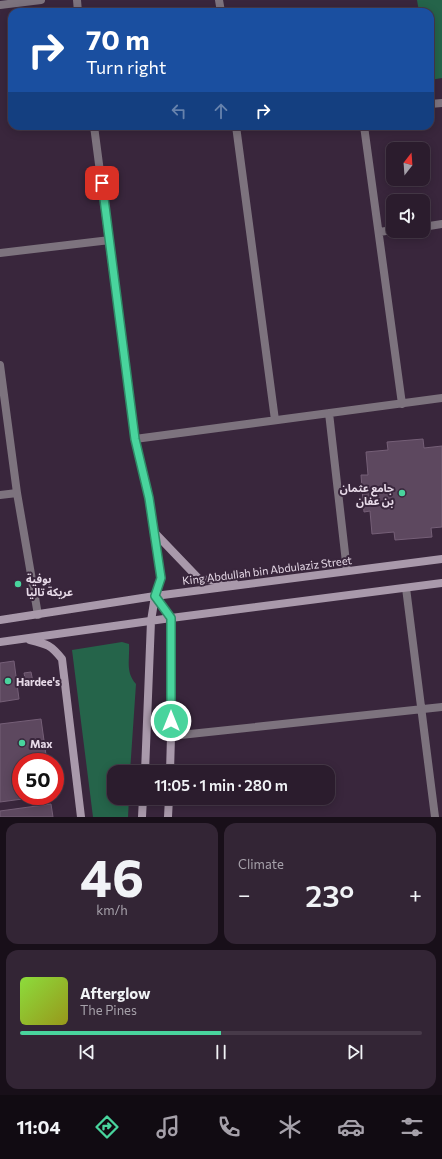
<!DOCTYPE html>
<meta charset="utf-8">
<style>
body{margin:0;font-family:Commissioner,"Noto Sans Arabic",sans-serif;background:#332535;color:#f1f3f6;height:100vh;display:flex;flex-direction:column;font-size:15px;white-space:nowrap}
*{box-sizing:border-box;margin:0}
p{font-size:13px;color:#a6a1aa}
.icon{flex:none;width:22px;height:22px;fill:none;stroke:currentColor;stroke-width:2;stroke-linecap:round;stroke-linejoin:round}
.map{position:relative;height:817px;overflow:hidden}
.drawer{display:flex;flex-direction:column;gap:6px;padding:6px;background:#180f19;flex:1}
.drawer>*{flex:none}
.top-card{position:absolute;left:8px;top:8px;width:426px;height:122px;border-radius:12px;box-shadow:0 2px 10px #0003,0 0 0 1px #473a49;background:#1a4fa0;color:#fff;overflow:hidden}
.needle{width:26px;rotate:17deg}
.fabs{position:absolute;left:386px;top:142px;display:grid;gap:8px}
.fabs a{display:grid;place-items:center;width:44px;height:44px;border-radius:8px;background:#2b1c2d;box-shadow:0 2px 10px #0003,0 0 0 1px #473a49;font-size:20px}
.speed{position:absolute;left:12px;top:753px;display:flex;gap:8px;font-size:20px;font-weight:700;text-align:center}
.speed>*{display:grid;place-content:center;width:52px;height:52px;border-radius:50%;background:#2b1c2d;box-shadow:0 2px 10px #0003,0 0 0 1px #473a49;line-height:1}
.speed .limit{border:6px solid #d22;background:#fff;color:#111}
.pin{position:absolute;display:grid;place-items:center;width:34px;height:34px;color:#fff;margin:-17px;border-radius:8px;box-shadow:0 2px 6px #0006}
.me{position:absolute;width:44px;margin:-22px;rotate:0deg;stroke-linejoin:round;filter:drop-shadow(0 0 3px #0008)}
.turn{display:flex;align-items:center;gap:14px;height:84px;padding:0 12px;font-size:18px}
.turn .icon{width:52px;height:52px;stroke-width:2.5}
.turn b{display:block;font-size:28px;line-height:34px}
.lanes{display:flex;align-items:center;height:38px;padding:0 12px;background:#0003;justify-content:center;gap:20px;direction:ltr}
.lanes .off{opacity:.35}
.big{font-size:30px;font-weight:600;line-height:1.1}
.drawer .tile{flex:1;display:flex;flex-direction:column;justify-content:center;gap:6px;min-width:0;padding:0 14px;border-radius:12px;background:#332535}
.drawer .dial{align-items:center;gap:0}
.dial b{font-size:52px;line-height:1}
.song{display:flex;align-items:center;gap:12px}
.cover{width:48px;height:48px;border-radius:6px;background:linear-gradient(135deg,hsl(90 70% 55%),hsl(60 70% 35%))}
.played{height:4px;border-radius:2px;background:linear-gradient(90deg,#49d49d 50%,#473a49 50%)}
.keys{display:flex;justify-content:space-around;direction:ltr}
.heat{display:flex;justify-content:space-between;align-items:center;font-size:22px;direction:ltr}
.drawer .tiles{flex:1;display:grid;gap:6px;grid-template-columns:1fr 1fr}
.tile:last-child{grid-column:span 2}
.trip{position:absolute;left:107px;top:765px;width:228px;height:40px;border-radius:12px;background:#2b1c2d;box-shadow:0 2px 10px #0003,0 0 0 1px #473a49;font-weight:600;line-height:40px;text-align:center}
.tabs{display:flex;height:64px;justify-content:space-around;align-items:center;background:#110b12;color:#a6a1aa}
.tabs .icon{width:28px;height:28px}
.tabs .selected{color:#49d49d}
.tabs b{font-size:18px;color:#f1f3f6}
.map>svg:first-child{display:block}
</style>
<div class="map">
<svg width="442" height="817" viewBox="0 0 442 817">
<rect width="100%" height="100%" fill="#39263c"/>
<path fill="#25644a" d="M417,0H442V78L430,80V12H419Z
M122,642L129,644C130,659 125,672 136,684L130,772H114V798H129L128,817H93L72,650Z"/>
<path fill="#5d485f" stroke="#755f77" d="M423,439L424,448L442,446V527L431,528L432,537L395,540L394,532L372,534L370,511L364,512L361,475H368L366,452L388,450L387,442Z
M14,661L19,699L0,702V663Z
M31,672L33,682L26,683L24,673Z
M41,719L47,762H21V796H45L0,802V724Z
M51,804L53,817H0V811Z"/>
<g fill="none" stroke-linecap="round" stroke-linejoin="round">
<path stroke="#7d737e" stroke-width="8" d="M77,0L78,12
M219,0L221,12
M0,5L41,0
M430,104L442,103
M94,126L135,439L149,498L161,578L155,596
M236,126L275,420
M364,126L402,404
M423,227L442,224
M379,232L393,230
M0,253L110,240
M0,365L17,493L38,615
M329,413L347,571
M135,439L442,398
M0,495L17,493
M406,588L435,817
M171,736L442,707"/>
<path stroke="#a999ab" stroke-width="8" d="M154,532L199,579L234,583
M155,596L171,618V736L170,772
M0,620L155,596L442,559
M30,640C47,644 51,645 62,659L81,817
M0,642L171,618L442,583
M145,772L151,621L155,596
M142,817L143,798
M168,817L169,798"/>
</g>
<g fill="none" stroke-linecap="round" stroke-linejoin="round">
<defs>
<path id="route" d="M102,183L135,439L149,498L161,578L155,596L171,618V721"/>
</defs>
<use href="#route" stroke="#2f8a66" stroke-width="10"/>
<use href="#route" stroke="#49d49d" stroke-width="7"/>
</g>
<g fill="#49d49d" stroke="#39263c" stroke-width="1.5">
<circle cx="402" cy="493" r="4"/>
<circle cx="18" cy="584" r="4"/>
<circle cx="8" cy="681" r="4"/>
<circle cx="22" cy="743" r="4"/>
</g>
<g text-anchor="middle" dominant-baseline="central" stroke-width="4" stroke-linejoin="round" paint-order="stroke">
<g font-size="11" font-weight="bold" fill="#e7dae8" stroke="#39263c" text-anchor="start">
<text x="394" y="487" text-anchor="end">جامع عثمان<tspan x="394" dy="13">بن عفان</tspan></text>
<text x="26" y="578">بوفية<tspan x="26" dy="13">عريكة تاليا</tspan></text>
<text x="16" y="681">Hardee's</text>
<text x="30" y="743">Max</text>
</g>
<g font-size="11" fill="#e7dae8" stroke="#39263c">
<text transform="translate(267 570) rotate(-7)">King Abdullah bin Abdulaziz Street</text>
</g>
</g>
</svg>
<div class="fabs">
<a><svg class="needle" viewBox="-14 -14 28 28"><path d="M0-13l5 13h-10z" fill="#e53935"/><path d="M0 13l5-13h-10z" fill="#a6a1aa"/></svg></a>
<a><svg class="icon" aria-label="sound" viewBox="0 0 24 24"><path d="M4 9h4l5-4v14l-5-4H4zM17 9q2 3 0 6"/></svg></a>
</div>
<div class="speed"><div class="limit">50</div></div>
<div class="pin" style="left:102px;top:183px;background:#d93025"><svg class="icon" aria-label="arrive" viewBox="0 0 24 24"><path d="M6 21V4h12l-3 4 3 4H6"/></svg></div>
<svg class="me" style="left:171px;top:721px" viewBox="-20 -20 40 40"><circle r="17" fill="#49d49d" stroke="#fff" stroke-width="3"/><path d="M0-11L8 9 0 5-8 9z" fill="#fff"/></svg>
<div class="trip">11:05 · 1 min · 280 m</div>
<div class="top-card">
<div class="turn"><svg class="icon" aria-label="right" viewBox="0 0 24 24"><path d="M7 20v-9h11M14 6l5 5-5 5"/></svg><div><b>70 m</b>Turn right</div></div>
<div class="lanes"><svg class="icon off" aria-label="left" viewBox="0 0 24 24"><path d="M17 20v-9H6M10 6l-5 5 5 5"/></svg><svg class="icon off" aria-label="ahead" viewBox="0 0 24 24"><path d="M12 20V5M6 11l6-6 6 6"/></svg><svg class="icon" aria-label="right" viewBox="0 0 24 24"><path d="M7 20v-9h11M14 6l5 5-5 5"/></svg></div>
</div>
</div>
<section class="drawer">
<div class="tiles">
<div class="tile dial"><b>46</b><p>km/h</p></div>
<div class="tile"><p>Climate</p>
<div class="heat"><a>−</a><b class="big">23°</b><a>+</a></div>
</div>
<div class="tile">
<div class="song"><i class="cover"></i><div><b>Afterglow</b><p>The Pines</p></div></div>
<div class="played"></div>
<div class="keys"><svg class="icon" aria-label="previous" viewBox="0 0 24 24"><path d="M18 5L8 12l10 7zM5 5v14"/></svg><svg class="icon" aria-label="pause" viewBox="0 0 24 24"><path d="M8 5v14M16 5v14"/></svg><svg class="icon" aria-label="next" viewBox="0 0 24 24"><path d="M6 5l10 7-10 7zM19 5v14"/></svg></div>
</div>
</div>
</section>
<nav class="tabs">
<b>11:04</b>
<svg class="icon selected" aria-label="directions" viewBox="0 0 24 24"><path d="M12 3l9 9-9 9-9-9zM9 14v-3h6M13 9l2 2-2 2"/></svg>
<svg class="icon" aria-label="music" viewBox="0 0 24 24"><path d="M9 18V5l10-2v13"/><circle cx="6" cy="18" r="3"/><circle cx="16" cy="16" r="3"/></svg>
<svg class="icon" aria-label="phone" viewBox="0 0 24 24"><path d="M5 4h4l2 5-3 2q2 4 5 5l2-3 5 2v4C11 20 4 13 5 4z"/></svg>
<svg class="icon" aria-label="climate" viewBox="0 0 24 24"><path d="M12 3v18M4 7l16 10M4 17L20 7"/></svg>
<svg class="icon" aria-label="car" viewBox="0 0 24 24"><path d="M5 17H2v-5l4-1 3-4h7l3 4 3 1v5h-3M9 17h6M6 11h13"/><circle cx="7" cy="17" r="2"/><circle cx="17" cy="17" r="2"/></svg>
<svg class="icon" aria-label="filters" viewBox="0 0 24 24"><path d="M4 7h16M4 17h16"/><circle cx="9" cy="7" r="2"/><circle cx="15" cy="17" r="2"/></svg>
</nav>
